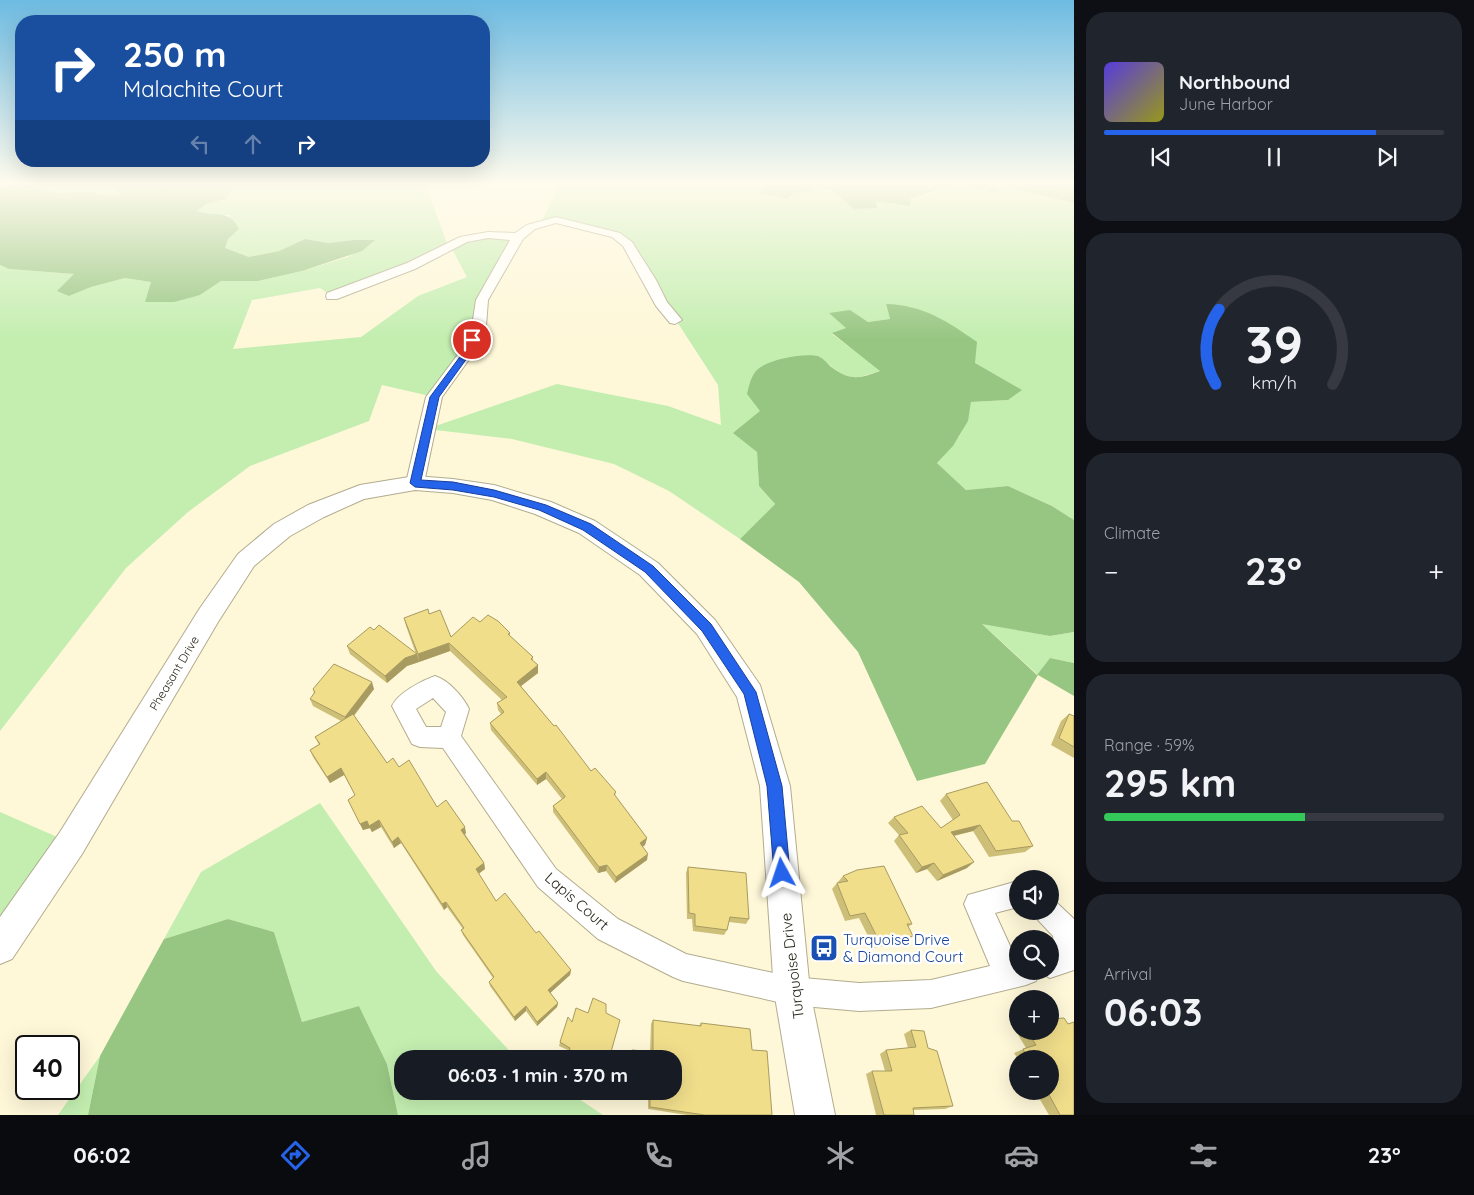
<!DOCTYPE html>
<meta charset="utf-8">
<style>
body{margin:0;font-family:Quicksand,sans-serif;background:#20242c;color:#f1f3f6;height:100vh;display:flex;flex-direction:column;font-size:19px;white-space:nowrap}
*{box-sizing:border-box;margin:0}
p{font-size:16px;color:#9ea1a6}
.icon{flex:none;width:28px;height:28px;fill:none;stroke:currentColor;stroke-width:2;stroke-linecap:round;stroke-linejoin:round}
.map{position:relative;flex:1;overflow:hidden}
.side{display:flex;flex-direction:column;gap:12px;padding:12px;background:#0d0f14;width:400px}
.side>*{flex:none}
.guide{position:absolute;left:15px;top:15px;width:475px;height:152px;border-radius:20px;box-shadow:0 5px 20px #0002;background:#1a4fa0;color:#fff;overflow:hidden}
.fabs{position:absolute;left:1009px;top:870px;display:grid;gap:10px}
.fabs a{display:grid;place-items:center;width:50px;height:50px;border-radius:50%;background:#171b24;box-shadow:0 5px 20px #0002;font-size:25px}
.speed{position:absolute;left:15px;top:1035px;display:flex;gap:10px;font-size:25px;font-weight:700;text-align:center}
.speed>*{display:grid;place-content:center;width:65px;height:65px;border-radius:50%;background:#171b24;box-shadow:0 5px 20px #0002;line-height:1}
.speed .limit{border:2px solid #111;border-radius:8px;background:#fff;color:#111}
.pin{position:absolute;display:grid;place-items:center;width:42px;height:42px;color:#fff;margin:-21px;border:2px solid #fff;border-radius:50%;box-shadow:0 1px 5px #0007}
.me{position:absolute;width:55px;margin:-28px;rotate:355deg;stroke-linejoin:round;filter:drop-shadow(0 0 4px #0008)}
.turn{display:flex;align-items:center;gap:18px;height:105px;padding:0 25px;font-size:22px}
.turn .icon{width:65px;height:65px;stroke-width:2.5}
.turn b{display:block;font-size:35px;line-height:42px}
.lanes{display:flex;align-items:center;height:48px;padding:0 25px;background:#0003;justify-content:center;gap:25px;direction:ltr}
.lanes .off{opacity:.35}
.big{font-size:38px;font-weight:700;line-height:1.1}
.side .card{flex:1;display:flex;flex-direction:column;justify-content:center;gap:8px;min-width:0;padding:0 18px;border-radius:20px;background:#20242c}
.side .dial{align-items:center;gap:0}
.dial svg{height:130px;overflow:visible;fill:none;stroke:#363941;stroke-width:7;stroke-linecap:round;text-anchor:middle}
.dial text{fill:#f1f3f6;stroke:none}
.song{display:flex;align-items:center;gap:15px}
.cover{width:60px;height:60px;border-radius:8px;background:linear-gradient(135deg,hsl(250 70% 55%),hsl(60 70% 35%))}
.played{height:5px;border-radius:2px;background:linear-gradient(90deg,#2563eb 80%,#363941 80%)}
.keys{display:flex;justify-content:space-around;direction:ltr}
.heat{display:flex;justify-content:space-between;align-items:center;font-size:28px;direction:ltr}
.charge{height:8px;border-radius:4px;background:linear-gradient(90deg,#34c759 59%,#363941 0)}
.trip{position:absolute;left:394px;top:1050px;width:288px;height:50px;border-radius:20px;background:#171b24;box-shadow:0 5px 20px #0002;font-weight:700;line-height:50px;text-align:center}
.tabs{display:flex;height:80px;justify-content:space-around;align-items:center;background:#090b0e;color:#9ea1a6}
.tabs .icon{width:35px;height:35px}
.tabs .active{color:#2563eb}
.tabs b{font-size:22px;color:#f1f3f6}
main{display:flex;flex:1;min-height:0}
.map>svg:first-child{display:block}
</style>
<main>
<div class="map">
<svg width="1074" height="1115" viewBox="0 0 1074 1115">
<rect width="100%" height="100%" fill="#fef7d8"/>
<path fill="#c3eeb0" d="M33,183H120L113,185L120,194L106,196L90,191L60,193L34,188Z
M241,183H425L448,246L332,296L320,288L252,300L233,349L361,337L418,296L467,277L451,247L488,235L518,237L482,300L479,326L434,397L382,385L369,421L250,466L188,512L126,568L0,731V265L10,269L74,274L69,296L91,287L125,278L151,282L146,301L200,295L221,281H258L302,271L348,257L374,241L354,240L329,243L305,239L279,251L249,257L225,248L228,239L239,229L229,215H208L196,212L206,204L226,199L231,190Z
M560,183H768L759,192L794,193L812,191L814,185L832,190L854,209L877,207L876,201L926,196L943,187L955,185L972,186L993,193L992,184L1001,183L1023,191L1074,203V520L1052,506L1008,486L966,490L937,463C956,443 967,430 971,402L1008,400L975,363L886,304L890,319L868,322L849,310L846,328L832,334L881,370C849,383 845,378 820,357L760,411L757,452L759,486L775,504L740,539L669,491L614,464L512,439L427,429L557,384L668,406L721,425L718,385L650,280L616,235L573,223H541Z
M981,623L1050,636L1074,632V663L1050,658L1038,675Z
M320,803L436,971L517,1059H402V1091H567L603,1115H398L387,1064L359,1006L302,1022L274,932L228,919L164,939L201,872Z
M0,812L71,843L0,947Z
M100,1056L88,1115H58Z"/>
<path fill="#97c682" d="M19,183H33L35,188L60,193L90,191L106,196L120,194L113,185L120,183H157L161,186L175,183H241L231,190L226,199L206,204L197,211C215,218 230,208 239,229L228,239L225,248L249,257L279,251L305,239L329,243L354,240H375L362,251L302,271L258,281H221L200,295L174,302H145L151,282L125,278L91,287L69,296L57,291L74,274L9,269L0,265V188Z
M768,183H997L992,185L1001,190L993,193C977,188 959,181 942,188C931,192 923,196 911,198L910,206L876,201L877,208L854,209L832,190L814,185L812,191L794,193L787,199L759,192Z
M1001,183H1074V203L1023,191Z
M886,304C923,305 947,321 977,342L975,363L1022,390L1008,400L971,402L968,421L953,446L937,463L966,490L1008,486L1052,506L1074,520V632L1050,636L982,624L1037,675L1050,658L1074,663V696L1038,675L985,764L917,781L858,652L799,582L740,539L775,504L759,486L757,452L733,433L760,411L747,394C749,386 751,375 758,369C770,359 803,353 818,356C823,358 827,363 830,366C849,381 859,379 880,371L832,333L846,328L829,313L850,310L868,322L890,319Z
M228,919L274,932L302,1022L359,1006L387,1064L398,1115H88L100,1056L164,939Z"/>
<g fill="none" stroke-linecap="round" stroke-linejoin="round">
<path stroke="#55c6da" stroke-width="3" d="M1059,183L1074,187"/>
<defs>
<path id="minor" d="M556,217L620,233L632,242L656,280L667,302L682,320L675,324L670,323L656,306L623,246L612,237L556,223L535,229L523,239L488,300L486,326L473,354L442,397L424,483L421,487L415,489L409,487L406,483L426,397L459,353L472,326L476,300L510,240L488,238L467,242L415,269L337,299H327L326,296L327,293L407,263L460,237L488,232L515,233L527,225Z
M435,676C448,680 463,696 469,709L461,736L556,869L618,919L686,954L792,977L859,983L931,980L990,966L964,904L968,895L1018,881V907L995,913L1016,959H1018V971H1050V950L1055,949L1053,936L1038,920L1034,911H1050V899L1056,902L1074,919V970L1050,978L1039,972L1036,981L1026,985L931,1008L859,1011L792,1005L683,981L673,977L598,939L538,887L443,748L420,747L412,744L392,706C398,693 421,681 435,676ZM433,698L446,712L441,727H426L416,709Z"/>
<path id="tertiary" d="M415,476L453,479L494,485L551,502L595,521L658,563L715,620L760,685L790,786L810,991L835,1115H795L774,991L760,786L737,697L697,634L640,575L579,533L535,514L492,500L453,493L415,490L364,499L324,517L290,536L254,566L218,622L82,854L12,959L0,964V917L60,832L200,608L238,554L274,524L308,505L360,485Z"/>
</defs>
<use href="#minor" stroke="#b2ac8f" stroke-width="2"/>
<use href="#tertiary" stroke="#b2ac8f" stroke-width="2"/>
<use href="#minor" fill="#fff" fill-rule="evenodd"/>
<use href="#tertiary" fill="#fff" fill-rule="evenodd"/>
</g>
<path fill="#cebf78" d="M429,614L451,637L480,622L510,633V636L533,657V661L538,665V673L521,686L591,771L616,792L615,796L647,838L645,845L642,847L647,860L615,883L606,871L598,873L553,812V806L562,799L546,779L537,785L491,730L490,723L501,714L498,710L497,703L502,700L450,651L419,662L418,658L419,662L407,666L387,683L350,654L347,646L374,630L416,654L406,626L404,618Z
M313,689H374L354,716L387,763L399,767L437,807L466,833L465,834L484,863L485,869L478,874L496,901L536,933L571,970L570,975L550,993L558,1003L557,1007L537,1026L526,1011L515,1021L490,986L489,982L493,978L463,935L461,930L463,929L447,907L444,910L401,843L394,848L381,827L372,832L370,828L363,830L348,800L355,795L344,775L330,783L313,757L310,750L319,745L315,737L341,721L313,706L310,699L314,694Z
M1069,714L1074,716V758L1051,745L1061,721Z
M946,794L1012,821L1033,846L1025,852L989,857L973,831L954,836L967,868L937,881L927,869L916,873L894,841L899,835L888,823L894,817L941,828L953,820L940,801Z
M688,867L749,919L746,924L729,922L727,930L724,935L693,931L692,919H687L686,873Z
M843,876L912,924L908,927L913,936L907,941L874,948L859,918L845,921L832,889L837,883H839L838,882Z
M588,1013H606L609,1059H567L570,1051L559,1046L560,1042Z
M653,1020L699,1026L701,1023L752,1050L772,1115H687L648,1109V1093L634,1091H672V1059H630L631,1053L632,1050L650,1052L651,1024Z
M911,1030L928,1048L953,1106L945,1109L914,1110V1115H876L866,1074L872,1071H885L880,1054L886,1050L908,1048L904,1034Z
M1020,1031H1050L1074,1115H1049L1035,1091H1050V1059H1018L1014,1053L1026,1048L1017,1033Z"/>
<path fill="#a89b61" d="M449,643L450,651L419,662L418,654Z
M417,654L419,662L407,666L387,683L385,676L405,658Z
M538,665V673L517,689V682Z
M372,682L374,689L347,724L345,717Z
M341,768L344,775L330,783L327,777Z
M546,772V779L537,785V779Z
M379,820L381,827L372,832L369,826Z
M367,821L370,828L363,830L360,824Z
M980,825L973,831L944,838L951,832Z
M465,827L466,833L463,836L461,830Z
M398,837L401,843L394,848L392,842Z
M647,838L645,845L638,850L640,843Z
M648,854L647,860L615,883L616,877Z
M974,862L967,868L937,881L943,875Z
M484,863L485,869L477,875L476,869Z
M934,863L927,869L916,873L922,867Z
M607,865L606,871L598,873L599,867Z
M446,902L447,907L444,910L442,904Z
M571,970L570,975L548,995V990Z
M558,1003L557,1007L537,1026V1022Z
M526,1006V1011L515,1021L514,1017Z"/>
<path fill="#f0de8b" stroke="#a89b61" d="M428,609L429,614L440,610L451,637L473,617L480,622L488,615L498,621L510,633L508,634L533,657L531,659L538,665L517,682L554,726L556,725L591,771L595,768L616,792L614,794L647,838L640,843L648,854L616,877L607,865L599,867L553,806L565,797V796L546,772L537,779L490,723L504,712L497,703L507,697L449,643L418,654L404,618Z
M379,625L417,654L405,658L385,676L347,646L370,627L374,630Z
M334,664L372,682L345,717L310,699L315,692L313,689Z
M353,714L387,763L393,758L399,767L409,760L437,807L446,800L465,827L461,830L484,863L476,869L496,901L505,893L536,933L539,931L571,970L548,990L558,1003L537,1022L526,1006L514,1017L489,982L494,977L461,930L464,928L446,902L442,904L398,837L392,842L379,820L369,826L367,821L360,824L348,800L355,795L341,768L327,777L310,750L320,744L315,737Z
M1069,714L1074,716V747L1059,738Z
M987,782L1012,821H1019L1033,846L996,851L980,825L951,832L974,862L943,875L934,863L922,867L899,835L908,833L894,817L922,806L941,828L960,815L946,794Z
M884,866L912,924H907L913,936L880,943L865,913L850,916L837,883L848,881L843,876L857,870Z
M688,867L746,873L749,919L730,917L727,930L695,926V914L689,913Z
M593,998L606,1004V1013L620,1020L609,1059H569L567,1058L570,1048L560,1042L568,1017L572,1022L576,1008L588,1013Z
M1064,1018L1068,1024L1074,1022V1115H1060L1047,1091H1050V1059H1028L1023,1049L1036,1045L1027,1031H1050V1019Z
M653,1020L701,1026V1023L750,1029L752,1050L767,1051L772,1115H705L650,1107V1091H672V1059H632V1050L653,1052Z
M911,1030L924,1031L928,1048L937,1051L953,1106L913,1108L914,1115H884L872,1071H892L886,1050L916,1047Z"/>
<linearGradient id="sky" x2="0" y2="1"><stop stop-color="#6dbbe2"/><stop offset="0.54" stop-color="#fffbed"/><stop offset="1" stop-color="#fffbed" stop-opacity="0"/></linearGradient>
<rect width="1074" height="339" fill="url(#sky)"/>
<path fill="#2563eb" stroke="#184099" d="M470,338L477,340L470,354L439,397L421,480L453,482L494,490L546,505L591,524L653,566L711,624L756,692L782,786L790,873L788,878L782,880L777,878L774,873L767,786L744,694L702,631L645,572L583,530L539,510L494,497L453,490L415,487L410,483L430,397L462,354Z"/>
<defs>
<symbol id="bus-square" viewBox="-11 -11 22 22"><rect x="-9" y="-9" width="18" height="18" rx="4" fill="#1a4fb4" stroke="#fff"/><path d="M-5-6H5V4H4V6H2V4H-2V6H-4V4H-5ZM-3.5-4V0h7V-4ZM-3.5 1.2v1.5H-2V1.2ZM2 1.2v1.5H3.5V1.2Z" fill="#fff"/></symbol>
</defs>
<g fill-rule="evenodd">
<use href="#bus-square" x="808" y="932" width="32" height="32"/>
</g>
<g text-anchor="middle" dominant-baseline="central" stroke-width="5" stroke-linejoin="round" paint-order="stroke">
<g font-size="12" fill="#2a281c" stroke="#fff">
<text transform="translate(174 673) rotate(-59)">Pheasant Drive</text>
</g>
<g font-size="15" fill="#2a281c" stroke="#fff">
<text transform="translate(577 901) rotate(41)">Lapis Court</text>
<text transform="translate(792 966) rotate(-97)">Turquoise Drive</text>
</g>
<g font-size="15" fill="#164399" stroke="#fff" text-anchor="start">
<text x="843" y="939">Turquoise Drive<tspan x="843" dy="17">&amp; Diamond Court</tspan></text>
</g>
</g>
</svg>
<div class="fabs">
<a><svg class="icon" aria-label="sound" viewBox="0 0 24 24"><path d="M4 9h4l5-4v14l-5-4H4zM17 9q2 3 0 6"/></svg></a>
<a><svg class="icon" aria-label="search" viewBox="0 0 24 24"><circle cx="10" cy="10" r="6"/><path d="M15 15l6 6"/></svg></a>
<a>+</a>
<a>−</a>
</div>
<div class="speed"><div class="limit">40</div></div>
<div class="pin" style="left:472px;top:340px;background:#d93025"><svg class="icon" aria-label="arrive" viewBox="0 0 24 24"><path d="M6 21V4h12l-3 4 3 4H6"/></svg></div>
<svg class="me" style="left:782px;top:873px" viewBox="-20 -20 40 40"><path d="M0-17L14 15 0 8-14 15z" fill="#2563eb" stroke="#fff" stroke-width="4"/></svg>
<div class="trip">06:03 · 1 min · 370 m</div>
<div class="guide">
<div class="turn"><svg class="icon" aria-label="right" viewBox="0 0 24 24"><path d="M7 20v-9h11M14 6l5 5-5 5"/></svg><div><b>250 m</b>Malachite Court</div></div>
<div class="lanes"><svg class="icon off" aria-label="left" viewBox="0 0 24 24"><path d="M17 20v-9H6M10 6l-5 5 5 5"/></svg><svg class="icon off" aria-label="ahead" viewBox="0 0 24 24"><path d="M12 20V5M6 11l6-6 6 6"/></svg><svg class="icon" aria-label="right" viewBox="0 0 24 24"><path d="M7 20v-9h11M14 6l5 5-5 5"/></svg></div>
</div>
</div>
<section class="side">
<div class="card">
<div class="song"><i class="cover"></i><div><b>Northbound</b><p>June Harbor</p></div></div>
<div class="played"></div>
<div class="keys"><svg class="icon" aria-label="previous" viewBox="0 0 24 24"><path d="M18 5L8 12l10 7zM5 5v14"/></svg><svg class="icon" aria-label="pause" viewBox="0 0 24 24"><path d="M8 5v14M16 5v14"/></svg><svg class="icon" aria-label="next" viewBox="0 0 24 24"><path d="M6 5l10 7-10 7zM19 5v14"/></svg></div>
</div>
<div class="card dial"><svg viewBox="0 0 100 80">
<path d="M14 69A42 42 0 1 1 86 69"/>
<path d="M14 69A42 42 0 0 1 16 23" stroke="#2563eb"/>
<text x="50" y="56" font-size="32" font-weight="700">39</text>
<text x="50" y="72" font-size="11">km/h</text>
</svg></div>
<div class="card"><p>Climate</p>
<div class="heat"><a>−</a><b class="big">23°</b><a>+</a></div>
</div>
<div class="card"><p>Range · 59%</p><b class="big">295 km</b><div class="charge"></div></div>
<div class="card"><p>Arrival</p><b class="big">06:03</b></div>
</section>
</main>
<nav class="tabs">
<b>06:02</b>
<svg class="icon active" aria-label="directions" viewBox="0 0 24 24"><path d="M12 3l9 9-9 9-9-9zM9 14v-3h6M13 9l2 2-2 2"/></svg>
<svg class="icon" aria-label="music" viewBox="0 0 24 24"><path d="M9 18V5l10-2v13"/><circle cx="6" cy="18" r="3"/><circle cx="16" cy="16" r="3"/></svg>
<svg class="icon" aria-label="phone" viewBox="0 0 24 24"><path d="M5 4h4l2 5-3 2q2 4 5 5l2-3 5 2v4C11 20 4 13 5 4z"/></svg>
<svg class="icon" aria-label="climate" viewBox="0 0 24 24"><path d="M12 3v18M4 7l16 10M4 17L20 7"/></svg>
<svg class="icon" aria-label="car" viewBox="0 0 24 24"><path d="M5 17H2v-5l4-1 3-4h7l3 4 3 1v5h-3M9 17h6M6 11h13"/><circle cx="7" cy="17" r="2"/><circle cx="17" cy="17" r="2"/></svg>
<svg class="icon" aria-label="filters" viewBox="0 0 24 24"><path d="M4 7h16M4 17h16"/><circle cx="9" cy="7" r="2"/><circle cx="15" cy="17" r="2"/></svg>
<b>23°</b>
</nav>
